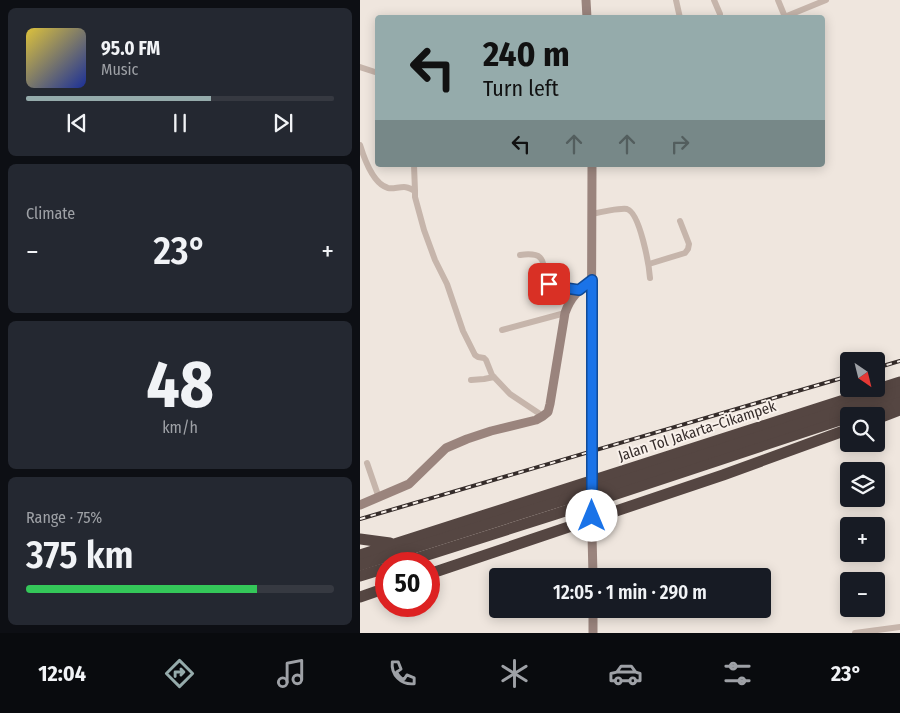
<!DOCTYPE html>
<meta charset="utf-8">
<style>
body{margin:0;font-family:"Fira Sans Condensed",sans-serif;background:#242831;color:#f1f3f6;height:100vh;display:flex;flex-direction:column;font-size:19px;white-space:nowrap}
*{box-sizing:border-box;margin:0}
p{font-size:16px;color:#9ea1a6}
.icon{flex:none;width:28px;height:28px;fill:none;stroke:currentColor;stroke-width:2;stroke-linecap:round;stroke-linejoin:round}
.map{position:relative;flex:1;overflow:hidden}
.drawer{display:flex;flex-direction:column;gap:8px;padding:8px;background:#0d0f14;width:360px}
.drawer>*{flex:none}
.hud{position:absolute;left:15px;top:15px;width:450px;height:152px;border-radius:5px;box-shadow:0 2px 12px #0003;background:#95abab;color:#111;overflow:hidden}
.needle{width:32px;rotate:145deg}
.controls{position:absolute;left:480px;top:352px;display:grid;gap:10px}
.controls a{display:grid;place-items:center;width:45px;height:45px;border-radius:5px;background:#171b24;box-shadow:0 2px 12px #0003;font-size:25px}
.speed{position:absolute;left:15px;top:552px;display:flex;gap:10px;font-size:25px;font-weight:700;text-align:center}
.speed>*{display:grid;place-content:center;width:65px;height:65px;border-radius:50%;background:#171b24;box-shadow:0 2px 12px #0003;line-height:1}
.speed .limit{border:8px solid #d22;background:#fff;color:#111}
.pin{position:absolute;display:grid;place-items:center;width:42px;height:42px;color:#fff;margin:-21px;border-radius:10px;box-shadow:0 2px 8px #0006}
.me{position:absolute;width:55px;margin:-28px;rotate:0deg;stroke-linejoin:round;filter:drop-shadow(0 0 4px #0008)}
.turn{display:flex;align-items:center;gap:18px;height:105px;padding:0 25px;font-size:22px}
.turn .icon{width:65px;height:65px;stroke-width:2.5}
.turn b{display:block;font-size:35px;line-height:42px}
.lanes{display:flex;align-items:center;height:48px;padding:0 25px;background:#0003;justify-content:center;gap:25px;direction:ltr}
.lanes .off{opacity:.35}
.big{font-size:38px;font-weight:600;line-height:1.1}
.drawer .tile{flex:1;display:flex;flex-direction:column;justify-content:center;gap:8px;min-width:0;padding:0 18px;border-radius:8px;background:#242831}
.drawer .dial{align-items:center;gap:0}
.dial b{font-size:65px;line-height:1}
.song{display:flex;align-items:center;gap:15px}
.cover{width:60px;height:60px;border-radius:8px;background:linear-gradient(135deg,hsl(50 70% 55%),hsl(230 70% 35%))}
.played{height:5px;border-radius:2px;background:linear-gradient(90deg,#95abab 60%,#363941 60%)}
.keys{display:flex;justify-content:space-around;direction:ltr}
.heat{display:flex;justify-content:space-between;align-items:center;font-size:28px;direction:ltr}
.charge{height:8px;border-radius:4px;background:linear-gradient(90deg,#34c759 75%,#363941 0)}
.trip{position:absolute;left:129px;top:568px;width:282px;height:50px;border-radius:5px;background:#171b24;box-shadow:0 2px 12px #0003;font-weight:600;line-height:50px;text-align:center}
.menu{display:flex;height:80px;justify-content:space-around;align-items:center;background:#090b0e;color:#9ea1a6}
.menu .icon{width:35px;height:35px}
.menu .active{color:#95abab}
.menu b{font-size:22px;color:#f1f3f6}
main{display:flex;flex:1;min-height:0}
.map>svg:first-child{display:block}
</style>
<main>
<section class="drawer">
<div class="tile">
<div class="song"><i class="cover"></i><div><b>95.0 FM</b><p>Music</p></div></div>
<div class="played"></div>
<div class="keys"><svg class="icon" aria-label="previous" viewBox="0 0 24 24"><path d="M18 5L8 12l10 7zM5 5v14"/></svg><svg class="icon" aria-label="pause" viewBox="0 0 24 24"><path d="M8 5v14M16 5v14"/></svg><svg class="icon" aria-label="next" viewBox="0 0 24 24"><path d="M6 5l10 7-10 7zM19 5v14"/></svg></div>
</div>
<div class="tile"><p>Climate</p>
<div class="heat"><a>−</a><b class="big">23°</b><a>+</a></div>
</div>
<div class="tile dial"><b>48</b><p>km/h</p></div>
<div class="tile"><p>Range · 75%</p><b class="big">375 km</b><div class="charge"></div></div>
</section>
<div class="map">
<svg width="540" height="633" viewBox="0 0 540 633">
<rect width="100%" height="100%" fill="#efe6de"/>
<g fill="none" stroke-linecap="round" stroke-linejoin="round">
<path stroke="#c6b5ab" stroke-width="6" d="M316,0L320,18
M354,0L360,14V18
M418,0L425,17
M422,18L466,0
M0,67L18,73
M0,145C4,158 13,184 28,188C33,189 38,187 44,187C48,187 51,189 55,191V197L64,230L75,260L87,284L103,331L115,355L118,357L124,358L126,360L132,375L150,394L183,416
M54,165L55,191
M232,214C240,212 260,208 267,209C280,213 289,265 290,278
M160,255C196,250 176,274 192,286L219,290
M289,264L325,253L328,249L329,244L320,221
M142,330L205,313
M111,380L124,379L134,377
M7,463L19,498
M495,633L540,627"/>
<path stroke="#9a847d" stroke-width="9" d="M226,0L227,18
M231,447L232,165
M0,505L49,484L86,448L107,439L131,431L176,420L183,416L188,412L190,404L205,313C211,296 219,290 232,280
M232,534L233,576
M233,633V609"/>
<path stroke="#554642" stroke-width="11" d="M490,416L540,400
M516,419L540,410
M0,539L30,543
M0,555L540,382
M39,564L196,514L489,417
M69,574L363,475L489,429
M0,576L26,568
M0,597L26,588"/>
<defs>
<path id="rail" d="M516,368L540,361
M0,519L489,376"/>
</defs>
<use href="#rail" stroke="#352c2a" stroke-width="4"/>
<use href="#rail" stroke="#f8f0ea" stroke-width="2" stroke-dasharray="5.5" stroke-linecap="butt"/>
<path stroke="#9a847d" stroke-width="9" d="M231,447L232,534"/>
<path stroke="#554642" stroke-width="11" d="M0,565L254,484L540,391"/>
</g>
<g fill="none" stroke-linecap="round" stroke-linejoin="round">
<defs>
<path id="route" d="M189,284L192,286L219,290L232,280V516"/>
</defs>
<use href="#route" stroke="#114b97" stroke-width="12"/>
<use href="#route" stroke="#1a73e8" stroke-width="9"/>
</g>
<g text-anchor="middle" dominant-baseline="central" stroke-width="4" stroke-linejoin="round" paint-order="stroke">
<g font-size="15" fill="#352c2a" stroke="#f8f0ea">
<text transform="translate(337 431) rotate(-18)">Jalan Tol Jakarta–Cikampek</text>
</g>
</g>
</svg>
<div class="controls">
<a><svg class="needle" viewBox="-14 -14 28 28"><path d="M0-13l5 13h-10z" fill="#e53935"/><path d="M0 13l5-13h-10z" fill="#9ea1a6"/></svg></a>
<a><svg class="icon" aria-label="search" viewBox="0 0 24 24"><circle cx="10" cy="10" r="6"/><path d="M15 15l6 6"/></svg></a>
<a><svg class="icon" aria-label="layers" viewBox="0 0 24 24"><path d="M12 4l9 5-9 5-9-5zM3 14l9 5 9-5"/></svg></a>
<a>+</a>
<a>−</a>
</div>
<div class="speed"><div class="limit">50</div></div>
<div class="pin" style="left:189px;top:284px;background:#d93025"><svg class="icon" aria-label="arrive" viewBox="0 0 24 24"><path d="M6 21V4h12l-3 4 3 4H6"/></svg></div>
<svg class="me" style="left:232px;top:516px" viewBox="-20 -20 40 40"><circle r="19" fill="#fff"/><path d="M0-13L10 11 0 6-10 11z" fill="#1a73e8"/></svg>
<div class="trip">12:05 · 1 min · 290 m</div>
<div class="hud">
<div class="turn"><svg class="icon" aria-label="left" viewBox="0 0 24 24"><path d="M17 20v-9H6M10 6l-5 5 5 5"/></svg><div><b>240 m</b>Turn left</div></div>
<div class="lanes"><svg class="icon" aria-label="left" viewBox="0 0 24 24"><path d="M17 20v-9H6M10 6l-5 5 5 5"/></svg><svg class="icon off" aria-label="ahead" viewBox="0 0 24 24"><path d="M12 20V5M6 11l6-6 6 6"/></svg><svg class="icon off" aria-label="ahead" viewBox="0 0 24 24"><path d="M12 20V5M6 11l6-6 6 6"/></svg><svg class="icon off" aria-label="right" viewBox="0 0 24 24"><path d="M7 20v-9h11M14 6l5 5-5 5"/></svg></div>
</div>
</div>
</main>
<nav class="menu">
<b>12:04</b>
<svg class="icon active" aria-label="directions" viewBox="0 0 24 24"><path d="M12 3l9 9-9 9-9-9zM9 14v-3h6M13 9l2 2-2 2"/></svg>
<svg class="icon" aria-label="music" viewBox="0 0 24 24"><path d="M9 18V5l10-2v13"/><circle cx="6" cy="18" r="3"/><circle cx="16" cy="16" r="3"/></svg>
<svg class="icon" aria-label="phone" viewBox="0 0 24 24"><path d="M5 4h4l2 5-3 2q2 4 5 5l2-3 5 2v4C11 20 4 13 5 4z"/></svg>
<svg class="icon" aria-label="climate" viewBox="0 0 24 24"><path d="M12 3v18M4 7l16 10M4 17L20 7"/></svg>
<svg class="icon" aria-label="car" viewBox="0 0 24 24"><path d="M5 17H2v-5l4-1 3-4h7l3 4 3 1v5h-3M9 17h6M6 11h13"/><circle cx="7" cy="17" r="2"/><circle cx="17" cy="17" r="2"/></svg>
<svg class="icon" aria-label="filters" viewBox="0 0 24 24"><path d="M4 7h16M4 17h16"/><circle cx="9" cy="7" r="2"/><circle cx="15" cy="17" r="2"/></svg>
<b>23°</b>
</nav>
